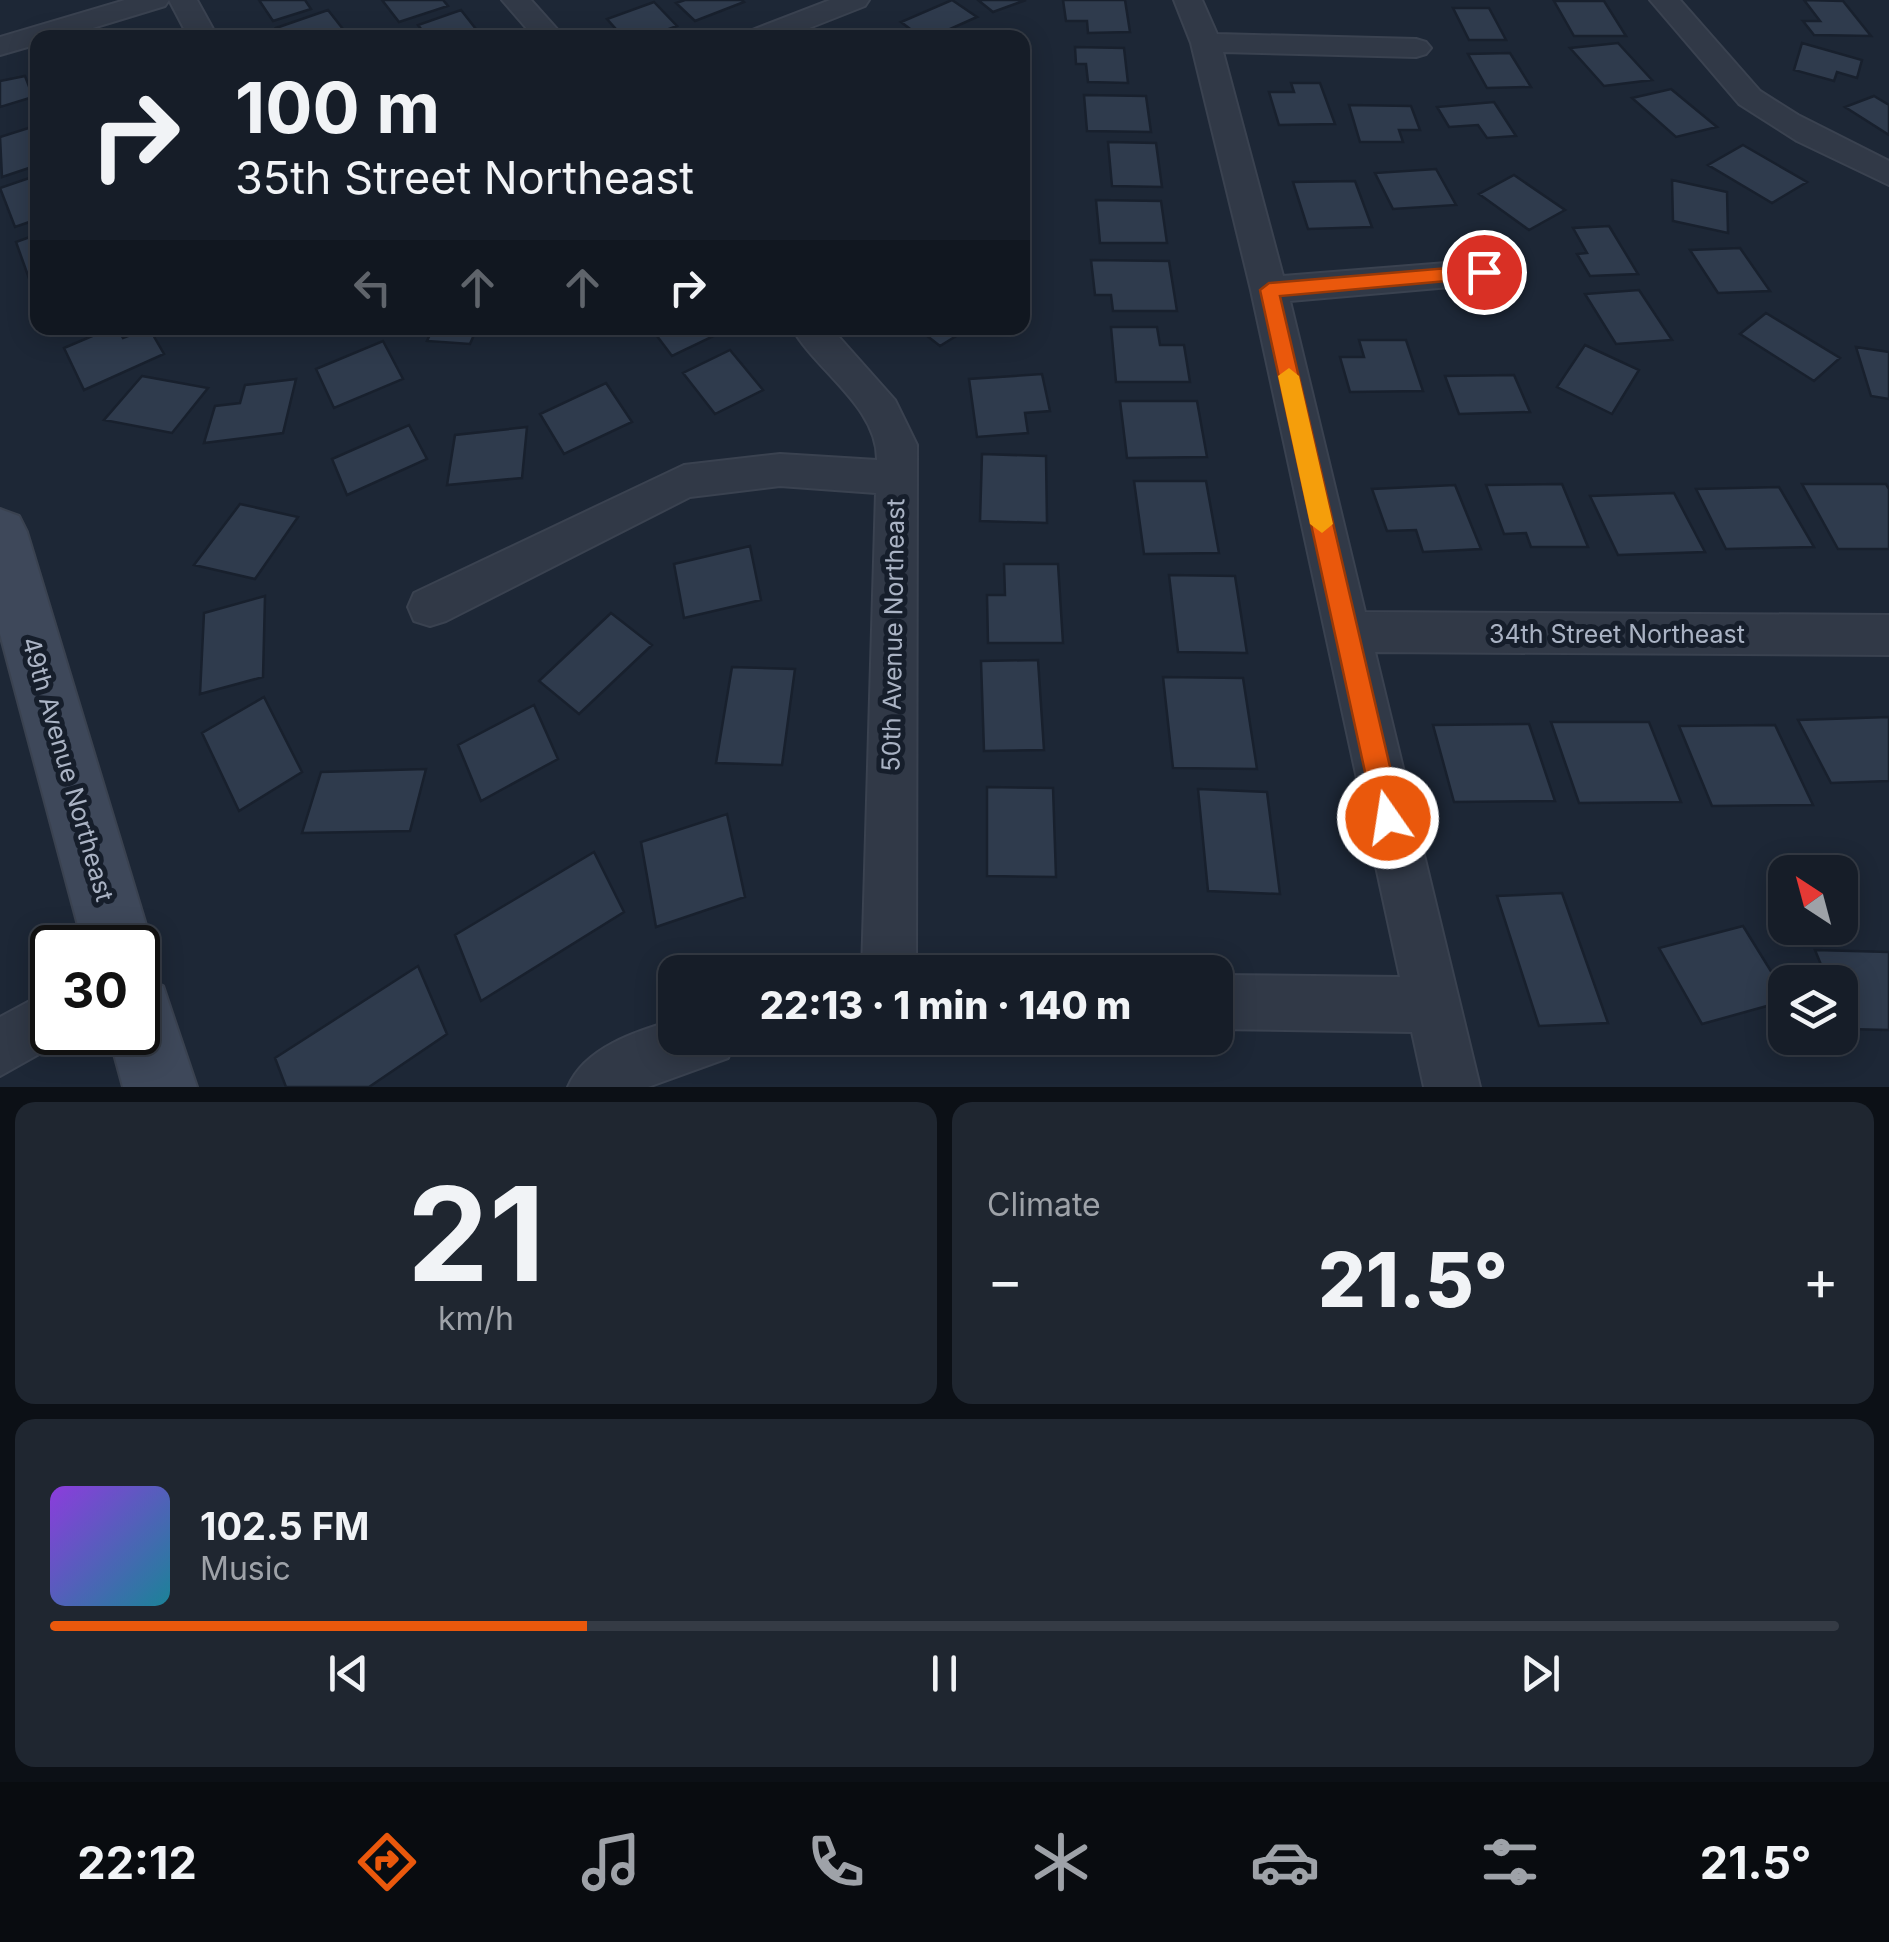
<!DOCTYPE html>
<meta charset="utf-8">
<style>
body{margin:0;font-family:Inter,sans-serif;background:#1f2630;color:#f1f3f6;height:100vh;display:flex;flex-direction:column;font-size:38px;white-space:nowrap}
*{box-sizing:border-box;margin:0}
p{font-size:32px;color:#9ea2a8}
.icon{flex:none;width:55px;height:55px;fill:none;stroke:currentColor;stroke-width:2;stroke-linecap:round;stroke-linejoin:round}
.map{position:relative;height:1087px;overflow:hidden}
.details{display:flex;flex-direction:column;gap:15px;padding:15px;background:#0c1016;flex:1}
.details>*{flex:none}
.banner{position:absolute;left:30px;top:30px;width:1000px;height:305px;border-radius:20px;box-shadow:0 5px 25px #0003,0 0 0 2px #353b45;background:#161d28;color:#f1f3f6;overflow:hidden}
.needle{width:65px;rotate:324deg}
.controls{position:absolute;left:1768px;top:855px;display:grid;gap:20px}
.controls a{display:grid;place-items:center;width:90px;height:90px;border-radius:20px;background:#161d28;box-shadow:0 5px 25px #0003,0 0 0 2px #353b45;font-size:50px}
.speed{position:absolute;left:30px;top:925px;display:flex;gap:20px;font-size:50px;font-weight:700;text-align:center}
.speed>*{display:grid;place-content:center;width:130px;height:130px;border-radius:50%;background:#161d28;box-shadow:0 5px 25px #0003,0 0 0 2px #353b45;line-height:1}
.speed .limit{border:5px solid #111;border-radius:15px;background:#fff;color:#111}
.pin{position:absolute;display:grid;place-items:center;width:85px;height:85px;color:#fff;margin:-42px;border:5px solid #fff;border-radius:50%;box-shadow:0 2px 10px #0007}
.me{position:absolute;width:110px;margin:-55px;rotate:347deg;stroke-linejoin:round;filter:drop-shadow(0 0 8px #0008)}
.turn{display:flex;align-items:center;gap:35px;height:210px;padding:0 40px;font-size:45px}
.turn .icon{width:130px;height:130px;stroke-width:2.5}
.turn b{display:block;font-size:70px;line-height:85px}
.lanes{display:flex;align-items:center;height:95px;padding:0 40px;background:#0003;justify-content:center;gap:50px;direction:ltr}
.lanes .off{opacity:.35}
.big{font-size:75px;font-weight:800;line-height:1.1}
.details .card{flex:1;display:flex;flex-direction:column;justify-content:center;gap:15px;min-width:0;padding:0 35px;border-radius:20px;background:#1f2630}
.details .dial{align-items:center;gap:0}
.dial b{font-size:130px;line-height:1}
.song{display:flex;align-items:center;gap:30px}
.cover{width:120px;height:120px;border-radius:15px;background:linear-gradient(135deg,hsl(270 70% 55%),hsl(190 70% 35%))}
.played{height:10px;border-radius:5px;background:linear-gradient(90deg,#ea580c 30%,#353b45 30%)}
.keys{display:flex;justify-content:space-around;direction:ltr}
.heat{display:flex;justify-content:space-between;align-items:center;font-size:55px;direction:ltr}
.details .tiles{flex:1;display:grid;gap:15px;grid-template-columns:1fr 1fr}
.card:last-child{grid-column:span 2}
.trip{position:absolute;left:658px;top:955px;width:575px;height:100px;border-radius:20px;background:#161d28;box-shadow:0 5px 25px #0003,0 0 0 2px #353b45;font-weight:800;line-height:100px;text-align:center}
.tabs{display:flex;height:160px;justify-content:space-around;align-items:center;background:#090c10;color:#9ea2a8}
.tabs .icon{width:70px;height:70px}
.tabs .on{color:#ea580c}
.tabs b{font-size:45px;color:#f1f3f6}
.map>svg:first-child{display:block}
</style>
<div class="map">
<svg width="1889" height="1087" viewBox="0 0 1889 1087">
<rect width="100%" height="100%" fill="#1d2736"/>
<path fill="#2f3b4d" stroke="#18202d" stroke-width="2.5" d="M259,0H305L311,9L273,21Z
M382,0H443L448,6L399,22Z
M685,0H742L744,2L695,21L676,3Z
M952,0L977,17L930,38H922L901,22Z
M978,0H1026L993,12Z
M1063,0H1125L1130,32L1088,33L1087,21H1066Z
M1804,0L1843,1L1871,36L1814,35L1803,21H1820Z
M1554,1H1604L1626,36H1574Z
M654,2L677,26L645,38H624L607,19Z
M1453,8H1489L1506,40H1469Z
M328,10L350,38H283L276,28Z
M461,10L483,38H428L418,25Z
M1618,43L1652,80L1604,86L1570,48Z
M1802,43L1862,60L1857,78L1837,72L1834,81L1794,70Z
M1075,47L1124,48L1128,83L1088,82L1086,64H1076Z
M1510,53L1531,87L1487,88L1468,54Z
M25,76L33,97L0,107V81Z
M1291,83H1320L1335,124L1279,125L1269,92H1294Z
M1671,89L1717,127L1676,137L1632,98Z
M1084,95L1146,96L1151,132L1087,131Z
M1874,96L1889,105V135L1845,107Z
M1494,102L1516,136L1487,138L1478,125L1449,127L1437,107Z
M1349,105L1411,106L1420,130H1399L1403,142H1360Z
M38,125V165L2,177L0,137Z
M1108,142L1156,143L1162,187L1112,186Z
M1743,145L1807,182L1772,203L1708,165Z
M1436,169L1456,205L1393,209L1375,173Z
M38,175V219L15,227L0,188Z
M1514,175L1565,210L1529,230L1479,194Z
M1672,180L1727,192L1728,233L1673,221Z
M1355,181L1372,227L1308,229L1293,182Z
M1096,200L1161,201L1167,243H1100Z
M1609,226L1638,274L1590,276L1577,254L1587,253L1573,228Z
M38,234V281L31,284L16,242Z
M1740,248L1770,291L1718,293L1690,250Z
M1091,260L1169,261L1177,311H1113L1111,295H1095Z
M1639,290L1672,340L1616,344L1585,294Z
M1766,313L1840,358L1814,381L1740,334Z
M1111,327H1157L1160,345H1184L1190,382H1116Z
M111,328H117L123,338L149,328L164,354L84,390L64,348Z
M430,328H477L470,344L427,341L433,328Z
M651,328H715L720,333L672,356Z
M917,328H969L940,346Z
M1359,340H1406L1423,391L1350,392L1340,357H1364Z
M383,341L403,379L334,408L316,369Z
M1585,345L1639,370L1612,414L1557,387Z
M1856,347L1889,352V399L1871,396Z
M730,350L763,390L715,414L683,373Z
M1042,374L1050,411L1025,413L1028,433L977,437L969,379Z
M1514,375L1530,412L1459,414L1445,376Z
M142,376L208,388L172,433L104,420Z
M296,379L283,433L204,443L215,406L240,403L245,385Z
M606,383L632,422L564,454L540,414Z
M1120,401H1197L1207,457L1127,458Z
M409,425L427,459L347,495L332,459Z
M527,427L522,478L447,485L455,435Z
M982,454L1046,456L1047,523L980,521Z
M1134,481H1206L1219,553L1144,554Z
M1562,484L1588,547H1531L1526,533L1504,534L1486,485Z
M1802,484H1886L1889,489V549H1838Z
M1455,485L1481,549L1423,552L1416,530L1387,531L1372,489Z
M1779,487L1814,547L1726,549L1696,489Z
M1674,493L1705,552L1618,555L1590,496Z
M240,504L298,517L255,579L194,565Z
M750,546L761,600L684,618L674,564Z
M1004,564H1058L1063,643H988L987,595H1005Z
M1169,575L1235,576L1247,653L1178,652Z
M265,596L263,677L200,694L204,613Z
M611,613L652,645L579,714L539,681Z
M1038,660L1044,750L984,751L981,661Z
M732,667L795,669L782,765L716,763Z
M1163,677L1243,678L1257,769L1173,768Z
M264,697L302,772L239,811L202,733Z
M534,705L558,759L481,801L458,745Z
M1889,717V781L1831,783L1798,720Z
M1551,722H1649L1681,802L1579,803Z
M1529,724L1555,801L1454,802L1433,725Z
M1775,725L1813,805L1712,806L1679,726Z
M426,769L410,831L302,833L321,772Z
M987,787L1053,788L1056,877L987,876Z
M1198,789L1267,792L1280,894L1208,891Z
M727,814L745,897L656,927L641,842Z
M594,852L624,912L481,1001L455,935Z
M1562,893L1608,1023L1539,1026L1497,896Z
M1743,926L1785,994V1001L1702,1024L1659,948Z
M1815,950L1889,952V1030L1847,1029L1840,1012V982H1828Z
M418,966L447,1034L369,1087H286L275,1058Z"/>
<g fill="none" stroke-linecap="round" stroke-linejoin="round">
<defs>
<path id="street" d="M125,0H197L218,38H189L169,0L165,6L60,38H38V44L0,55V37Z
M502,0H531L565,38H535Z
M830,0H869L865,6L784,38H743L747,32Z
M1174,0H1202L1217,34L1416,39L1426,42L1431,48L1426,54L1416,57L1223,52L1283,276L1484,260L1496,263L1502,272L1496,281L1484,284L1290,301L1365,612L1889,615V655L1375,652L1480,1087H1424L1412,1032L1215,1029V975L1400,977L1251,290L1191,43Z
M1650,0H1680L1760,91L1798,115L1889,161V185L1797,141L1739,104Z
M792,328H831L895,400L917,445L916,972H862L876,493L780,486L690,497L446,621L430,626L414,621L408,607L414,593L684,465L780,454L877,460C878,407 816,371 792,328Z
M52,989V1032H73L71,1036L0,1076V1017Z
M675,1020V1038H736L728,1058L648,1087H568C584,1048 636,1031 675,1020Z"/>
<path id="secondary" d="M0,509L19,516L27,532L153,948L143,972L138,975V948H84L0,634Z
M138,975L163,986L197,1087H123L108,1032H138Z"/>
</defs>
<use href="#street" stroke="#3a4250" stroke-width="4"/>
<use href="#secondary" stroke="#3a4250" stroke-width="4"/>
<use href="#street" fill="#313947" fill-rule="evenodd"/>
<use href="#secondary" fill="#3e485a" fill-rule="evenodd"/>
</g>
<path fill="#ea580c" stroke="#983908" stroke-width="2.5" d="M1484,265L1493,272L1491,277L1280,296L1402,818L1398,828L1388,832L1379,828L1375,818L1260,290L1269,283Z"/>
<path fill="#f59e0b" d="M1289,368L1299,376L1333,524L1322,533L1310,524L1278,376Z"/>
<g text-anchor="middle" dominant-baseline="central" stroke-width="10" stroke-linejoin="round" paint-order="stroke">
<g font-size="25" fill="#aab3c4" stroke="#161e2b">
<text x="1617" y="634">34th Street Northeast</text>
<text transform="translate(893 635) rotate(-89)">50th Avenue Northeast</text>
<text transform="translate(68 769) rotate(74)">49th Avenue Northeast</text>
</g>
</g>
</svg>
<div class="controls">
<a><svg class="needle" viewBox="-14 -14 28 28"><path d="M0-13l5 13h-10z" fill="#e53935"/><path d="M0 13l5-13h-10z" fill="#9ea2a8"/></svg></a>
<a><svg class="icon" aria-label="layers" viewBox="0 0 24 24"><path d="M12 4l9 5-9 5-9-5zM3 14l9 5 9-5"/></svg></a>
</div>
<div class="speed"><div class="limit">30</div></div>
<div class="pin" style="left:1484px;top:272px;background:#d93025"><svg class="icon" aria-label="arrive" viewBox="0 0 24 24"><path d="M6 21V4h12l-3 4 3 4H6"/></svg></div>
<svg class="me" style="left:1388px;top:818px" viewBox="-20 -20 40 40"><circle r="17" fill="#ea580c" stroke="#fff" stroke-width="3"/><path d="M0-11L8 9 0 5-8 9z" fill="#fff"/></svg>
<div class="trip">22:13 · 1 min · 140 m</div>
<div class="banner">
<div class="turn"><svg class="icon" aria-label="right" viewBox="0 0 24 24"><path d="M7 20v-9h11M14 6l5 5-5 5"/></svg><div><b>100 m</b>35th Street Northeast</div></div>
<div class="lanes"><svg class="icon off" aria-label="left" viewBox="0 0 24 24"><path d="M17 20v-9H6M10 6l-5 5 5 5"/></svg><svg class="icon off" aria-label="ahead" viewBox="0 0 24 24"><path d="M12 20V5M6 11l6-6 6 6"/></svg><svg class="icon off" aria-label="ahead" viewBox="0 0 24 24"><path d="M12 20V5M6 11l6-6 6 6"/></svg><svg class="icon" aria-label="right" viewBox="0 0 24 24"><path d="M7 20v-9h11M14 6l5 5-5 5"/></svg></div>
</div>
</div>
<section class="details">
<div class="tiles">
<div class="card dial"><b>21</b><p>km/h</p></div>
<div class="card"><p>Climate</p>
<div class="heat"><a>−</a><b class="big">21.5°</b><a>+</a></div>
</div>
<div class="card">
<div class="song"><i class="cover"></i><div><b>102.5 FM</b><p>Music</p></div></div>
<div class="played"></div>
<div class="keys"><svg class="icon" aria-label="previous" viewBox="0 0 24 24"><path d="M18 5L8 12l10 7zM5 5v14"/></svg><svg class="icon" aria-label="pause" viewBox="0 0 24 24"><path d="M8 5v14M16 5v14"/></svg><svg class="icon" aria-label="next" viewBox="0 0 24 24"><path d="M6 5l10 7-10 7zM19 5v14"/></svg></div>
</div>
</div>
</section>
<nav class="tabs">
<b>22:12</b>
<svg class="icon on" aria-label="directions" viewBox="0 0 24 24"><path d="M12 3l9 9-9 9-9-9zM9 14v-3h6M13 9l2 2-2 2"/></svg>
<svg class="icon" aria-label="music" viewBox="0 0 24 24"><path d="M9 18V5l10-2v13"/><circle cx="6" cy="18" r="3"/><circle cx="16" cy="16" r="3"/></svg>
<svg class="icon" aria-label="phone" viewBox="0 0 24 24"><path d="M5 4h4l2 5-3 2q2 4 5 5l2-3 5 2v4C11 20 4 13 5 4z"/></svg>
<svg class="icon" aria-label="climate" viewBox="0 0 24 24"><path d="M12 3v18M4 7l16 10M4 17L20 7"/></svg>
<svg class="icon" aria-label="car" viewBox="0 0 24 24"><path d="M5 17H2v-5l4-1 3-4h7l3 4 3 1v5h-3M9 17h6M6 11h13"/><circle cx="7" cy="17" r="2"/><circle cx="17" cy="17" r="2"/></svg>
<svg class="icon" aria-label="filters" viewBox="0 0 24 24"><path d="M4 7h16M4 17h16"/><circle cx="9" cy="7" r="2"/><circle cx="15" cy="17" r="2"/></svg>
<b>21.5°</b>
</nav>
